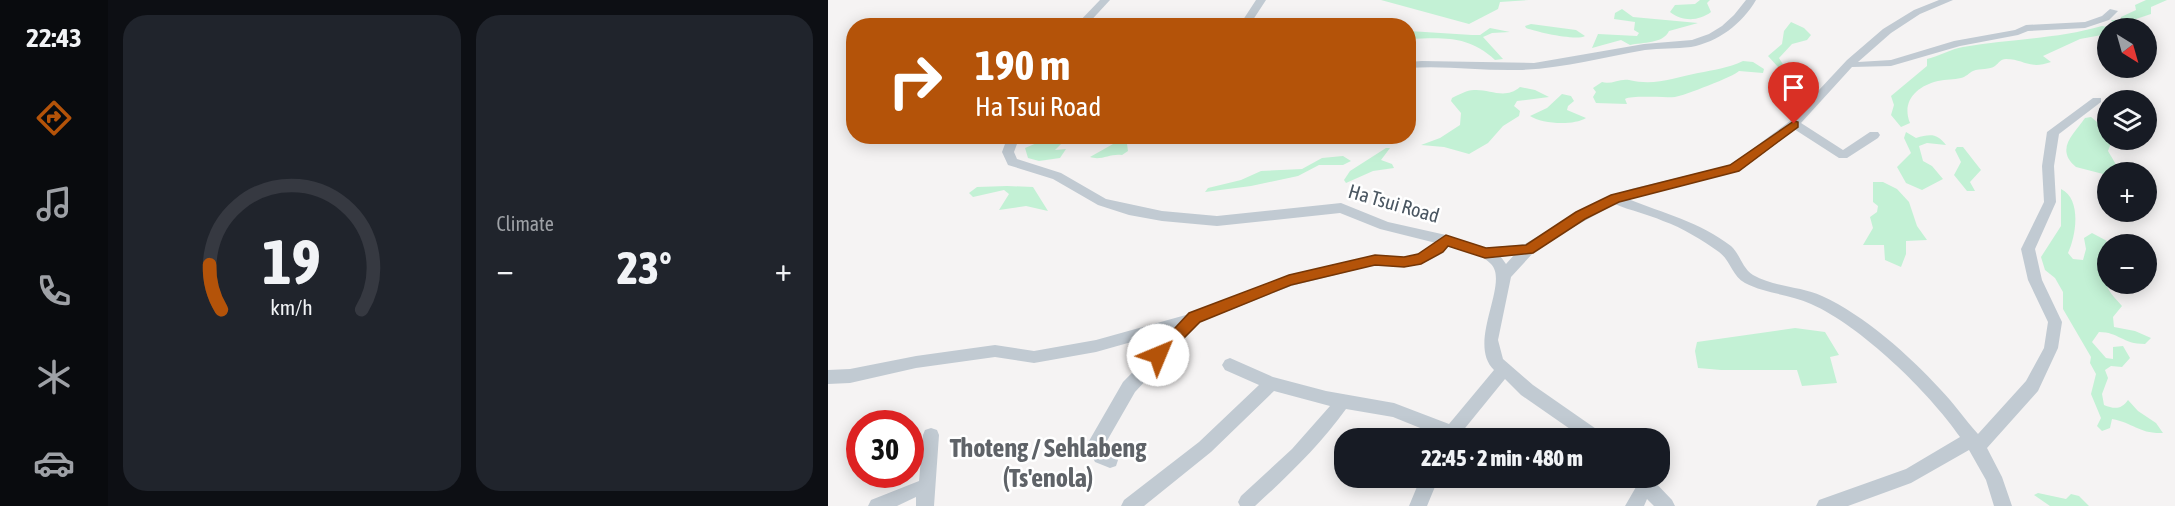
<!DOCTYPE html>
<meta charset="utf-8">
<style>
body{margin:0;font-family:"Asap Condensed",sans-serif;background:#20242c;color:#f1f3f6;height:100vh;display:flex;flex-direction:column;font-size:22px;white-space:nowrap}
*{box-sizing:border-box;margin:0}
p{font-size:20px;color:#9ea1a6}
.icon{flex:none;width:33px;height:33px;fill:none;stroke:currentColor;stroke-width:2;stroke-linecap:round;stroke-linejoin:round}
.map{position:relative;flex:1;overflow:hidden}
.panel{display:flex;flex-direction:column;gap:15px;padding:15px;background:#0d0f14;width:720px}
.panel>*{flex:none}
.guide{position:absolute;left:18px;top:18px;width:570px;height:126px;border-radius:24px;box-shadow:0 3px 15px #0003;background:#b45309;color:#fff;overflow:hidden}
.needle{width:39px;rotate:143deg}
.controls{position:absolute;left:1269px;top:18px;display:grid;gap:12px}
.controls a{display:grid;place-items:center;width:60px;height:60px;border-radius:50%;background:#171b24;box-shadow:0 3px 15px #0003;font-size:30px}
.speed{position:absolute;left:18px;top:410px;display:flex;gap:12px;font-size:30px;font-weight:700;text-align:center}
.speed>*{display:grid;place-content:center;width:78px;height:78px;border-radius:50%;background:#171b24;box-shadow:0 3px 15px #0003;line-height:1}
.speed .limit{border:9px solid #d22;background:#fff;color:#111}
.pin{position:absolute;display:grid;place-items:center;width:51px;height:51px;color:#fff;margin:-62px -26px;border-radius:50% 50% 50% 0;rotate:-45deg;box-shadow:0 0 6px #0007}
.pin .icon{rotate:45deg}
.me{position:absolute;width:66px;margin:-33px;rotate:45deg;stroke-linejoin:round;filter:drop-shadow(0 0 4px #0008)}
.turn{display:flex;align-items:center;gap:21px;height:126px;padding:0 30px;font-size:27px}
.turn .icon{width:78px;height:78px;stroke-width:2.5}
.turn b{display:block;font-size:42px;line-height:51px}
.big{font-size:45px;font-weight:800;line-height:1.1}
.panel .widget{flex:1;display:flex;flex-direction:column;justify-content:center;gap:9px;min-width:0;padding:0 21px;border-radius:24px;background:#20242c}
.panel .dial{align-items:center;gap:0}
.dial svg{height:156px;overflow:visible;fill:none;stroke:#363941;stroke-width:7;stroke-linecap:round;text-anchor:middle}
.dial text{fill:#f1f3f6;stroke:none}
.heat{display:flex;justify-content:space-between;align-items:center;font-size:33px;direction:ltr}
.panel .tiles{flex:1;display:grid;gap:15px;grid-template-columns:repeat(2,1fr)}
.trip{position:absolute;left:506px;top:428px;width:336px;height:60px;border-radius:24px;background:#171b24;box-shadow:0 3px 15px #0003;font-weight:800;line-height:60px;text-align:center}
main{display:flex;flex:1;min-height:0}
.menu{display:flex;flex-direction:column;width:108px;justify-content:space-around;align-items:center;background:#090b0e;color:#9ea1a6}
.menu .icon{width:42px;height:42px}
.menu .selected{color:#b45309}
.menu b{font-size:27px;color:#f1f3f6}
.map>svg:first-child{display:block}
</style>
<main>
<nav class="menu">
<b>22:43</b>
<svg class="icon selected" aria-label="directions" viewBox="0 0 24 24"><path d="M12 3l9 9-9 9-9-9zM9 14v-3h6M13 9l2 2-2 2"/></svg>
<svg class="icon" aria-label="music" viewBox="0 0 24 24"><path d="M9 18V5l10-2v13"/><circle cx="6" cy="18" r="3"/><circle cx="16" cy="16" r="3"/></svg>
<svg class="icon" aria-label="phone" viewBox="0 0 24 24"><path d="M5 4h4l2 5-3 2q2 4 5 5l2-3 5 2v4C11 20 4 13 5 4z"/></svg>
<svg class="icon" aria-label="climate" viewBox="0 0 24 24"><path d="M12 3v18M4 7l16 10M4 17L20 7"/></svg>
<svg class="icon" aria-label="car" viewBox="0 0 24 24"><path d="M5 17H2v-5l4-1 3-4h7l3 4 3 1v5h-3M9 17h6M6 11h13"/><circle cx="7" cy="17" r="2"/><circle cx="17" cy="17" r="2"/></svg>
</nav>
<section class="panel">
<div class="tiles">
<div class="widget dial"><svg viewBox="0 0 100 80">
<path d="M14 69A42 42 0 1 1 86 69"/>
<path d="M14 69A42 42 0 0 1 8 46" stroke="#b45309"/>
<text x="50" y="56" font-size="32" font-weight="700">19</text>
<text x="50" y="72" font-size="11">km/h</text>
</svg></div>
<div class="widget"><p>Climate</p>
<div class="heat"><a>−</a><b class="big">23°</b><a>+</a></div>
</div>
</div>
</section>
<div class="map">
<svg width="1347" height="506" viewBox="0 0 1347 506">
<rect width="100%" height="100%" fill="#f5f3f3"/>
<path fill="#c3f1d5" d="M553,0H701L672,2L670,9L641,24Z
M872,0H882L879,3L883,12C871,21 855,22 842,12L847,5L867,4Z
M1318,0H1339L1323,7V14L1302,21L1285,23L1283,20H1293V17L1308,10L1307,5Z
M794,9L805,17L870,23L841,31C835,44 815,42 802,45L793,40L764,48L770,34L809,36L811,33L806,30L807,22L786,19L787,13Z
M963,22L976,28L983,35L979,40L964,44L951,58L959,71L950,67L940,56L954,44L956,31Z
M703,24L748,30L757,36C748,41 709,32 698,28L697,26Z
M1274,26L1285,28H1280L1279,34L1252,39L1215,56L1223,62C1201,70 1196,59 1178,59C1172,59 1171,63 1167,66C1162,70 1152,68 1145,71C1141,73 1138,77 1133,78C1126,80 1118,79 1110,81C1089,86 1073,101 1082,123L1073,127L1063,115L1066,105L1063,96L1099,66V59C1111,56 1123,49 1135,47C1182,39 1229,39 1274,26Z
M662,28L682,32L664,33L655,37L675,59L667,60C640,35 615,38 581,39V31L644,35H652Z
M915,61L925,62L936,69L935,73L911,71C907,76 855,96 847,97C835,98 805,95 797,99L799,104L768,103L765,97L768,92L765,88L774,82C783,85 792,78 801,80C827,86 845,78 870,73C886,70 900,68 915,61Z
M692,87L707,90L721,97L689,101L686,106L692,111L691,116L675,126L660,143L641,154L616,147L593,145L612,138L632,125L633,113L623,101L624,98C630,95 639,90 646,90C662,89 677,100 692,87Z
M734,94L743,96L746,101L740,106L739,110L758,118C745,126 714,124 702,116L719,108Z
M1263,117L1275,127L1283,143L1280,151L1290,168L1279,175L1248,167C1226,149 1247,133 1257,118Z
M1078,132L1088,138C1102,134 1109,133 1118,145L1099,143L1091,146L1095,161L1104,166L1115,179L1094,190L1078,183L1069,167L1083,153L1076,138Z
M292,136L309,137L299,144L300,151L294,155C282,153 274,161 262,157L285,144Z
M223,137L239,138L227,150L238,149L232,158L211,161L200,158L197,148Z
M1129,147H1135L1153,170L1142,182L1147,191H1139L1126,175L1133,162L1127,150Z
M558,148H562L553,160L564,164L566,168L545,171L518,183L516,180L522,171Z
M515,156L523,161L515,165H491L470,176L423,186L377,192L380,188L413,180L433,171L474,169L494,158Z
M1045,182H1055L1069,189L1081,202L1089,226L1099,240L1078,241V254L1073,267L1057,260L1056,245H1035L1045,228L1042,217L1049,212L1050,206L1045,202Z
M179,186L205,187L220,211L198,206L171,210L181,194L176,190L145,197L141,193L149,187Z
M1233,189C1254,199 1248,236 1240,253L1245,259L1255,260L1258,249L1256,238L1264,233L1279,241C1272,251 1276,257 1277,268C1279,290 1278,288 1294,306L1285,317L1286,327L1307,331L1323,338L1317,344C1294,344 1291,332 1271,332L1264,342L1278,358L1285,359V347L1295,346L1302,358L1294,367L1283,366L1277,370L1280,378L1274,394L1276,405C1286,409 1293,410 1300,400L1310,411L1328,423L1335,433C1311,434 1306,423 1284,419L1282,428L1274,431L1269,426L1273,418L1263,394L1268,374L1262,363L1263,357L1235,309V292L1227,278L1217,270L1213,257L1233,226Z
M967,328L997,332L1011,355L1002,357L1009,383L974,386L969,370H893L870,368L867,351L869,342Z
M1210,493L1238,499L1243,494L1251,496L1261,506H1222L1206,495Z"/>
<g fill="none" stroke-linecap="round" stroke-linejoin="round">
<path fill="#c1cad2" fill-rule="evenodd" d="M272,0H282L258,26H247Z
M428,0H438L421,26H411Z
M918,0H928C914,24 890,42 863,47C848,49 832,48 817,50C775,57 734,69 690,70C654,71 617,65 580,68V62L594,61L706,63L816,44L864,40L881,34L894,26L906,15Z
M1111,0H1125L1092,14L1063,33L1030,62L1063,60L1126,41L1187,30L1198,25L1257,22L1274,16L1282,9L1290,11L1281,20L1257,28L1200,31L1190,35L1132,46L1063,66L1024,67L973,123L1015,150L1042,132H1050L1052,135L1050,138L1019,158H1011L966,129L911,171L800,199C835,213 872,222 903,246C912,254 914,268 925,275C946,287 972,286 994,296C1036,315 1082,356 1112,389C1126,403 1137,420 1150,434L1198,381L1216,348L1220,322L1200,280L1193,249L1216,202L1214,166L1219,132L1265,98H1273V102L1231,134L1226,166L1228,202L1207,249L1214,280L1234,322L1230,348L1210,391L1159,448L1174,477L1184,506H1166L1158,480L1141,450L1083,483L1020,506H988L991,500L1078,469L1132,437C1101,392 1033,326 983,304C962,294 938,294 917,283C904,276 903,261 891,252C874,240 855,228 835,221C820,214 803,211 787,204L722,240L705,253L683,277L670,340L675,359L705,385L774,433L776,438H755L693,395L677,379L629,438H611L612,436L565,417L518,409C492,445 460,476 427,506H412L410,502L413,496L464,449L502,406L446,391L383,452L316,506H293L296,500L371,442L431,385L397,370L394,365L397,360L402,358L445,377L498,391L566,403L621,424L666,370C638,343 682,283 663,264C653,253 634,250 621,246L615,253L593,264L576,267L547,265L463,286L372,322L307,392L276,446L279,450L288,454L290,460L288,466L282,468L267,462L259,446L261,441L295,382L346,330L268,352L206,363L167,357L88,368L22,383L0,384V370L22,369L88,356L167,345L206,351L268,340L365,313L461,276L547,255L576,257L590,254L608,243L552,229L512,213L389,226L334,221L301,215L270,205L225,179L180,165L174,152L180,136H192L186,152L189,159L233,173L278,199L334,211L389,216L513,203L560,222L618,235L657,248L697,244L766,203L783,196L803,189L903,165L962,121L1019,60L1055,29L1086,10ZM686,255L678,264L673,257Z
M103,428L109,430L111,435L106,506H88V497L69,506H40L43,500L91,481L95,435L97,430Z
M593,477H611L599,506H581Z
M801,477H822L844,500L847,506H826L819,499L816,506H797L808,487Z"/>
</g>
<path fill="#b45309" stroke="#753606" stroke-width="1.5" d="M966,121L970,122V127L911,171L791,202L757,219L705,253L657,258L620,246L615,252L593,264L576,267L547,265L463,285L372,322L335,359H324L322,355L361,313L461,275L547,255L576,257L590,254L618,235L658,248L698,245L748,212L783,195L902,165Z"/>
<g text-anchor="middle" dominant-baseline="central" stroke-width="5" stroke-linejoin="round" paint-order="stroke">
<g font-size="20" fill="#4a5661" stroke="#fff">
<text transform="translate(566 203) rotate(16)">Ha Tsui Road</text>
</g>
<g font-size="26" font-weight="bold" fill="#5f6368" stroke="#fff">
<text x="220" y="448">Thoteng / Sehlabeng<tspan x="220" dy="30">(Ts'enola)</tspan></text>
</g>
</g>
</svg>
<div class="controls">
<a><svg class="needle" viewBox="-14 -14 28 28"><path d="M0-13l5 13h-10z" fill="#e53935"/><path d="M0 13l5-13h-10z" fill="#9ea1a6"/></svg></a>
<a><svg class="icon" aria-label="layers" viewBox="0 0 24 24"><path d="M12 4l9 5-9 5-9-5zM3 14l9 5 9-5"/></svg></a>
<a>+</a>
<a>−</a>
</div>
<div class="speed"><div class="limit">30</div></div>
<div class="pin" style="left:966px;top:124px;background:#d93025"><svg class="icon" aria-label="arrive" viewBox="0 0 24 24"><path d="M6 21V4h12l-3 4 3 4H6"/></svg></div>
<svg class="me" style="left:330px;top:355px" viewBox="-20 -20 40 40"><circle r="19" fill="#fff"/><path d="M0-13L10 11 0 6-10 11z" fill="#b45309"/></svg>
<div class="trip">22:45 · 2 min · 480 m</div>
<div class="guide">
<div class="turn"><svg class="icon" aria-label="right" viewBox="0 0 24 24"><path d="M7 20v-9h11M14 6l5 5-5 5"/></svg><div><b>190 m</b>Ha Tsui Road</div></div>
</div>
</div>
</main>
